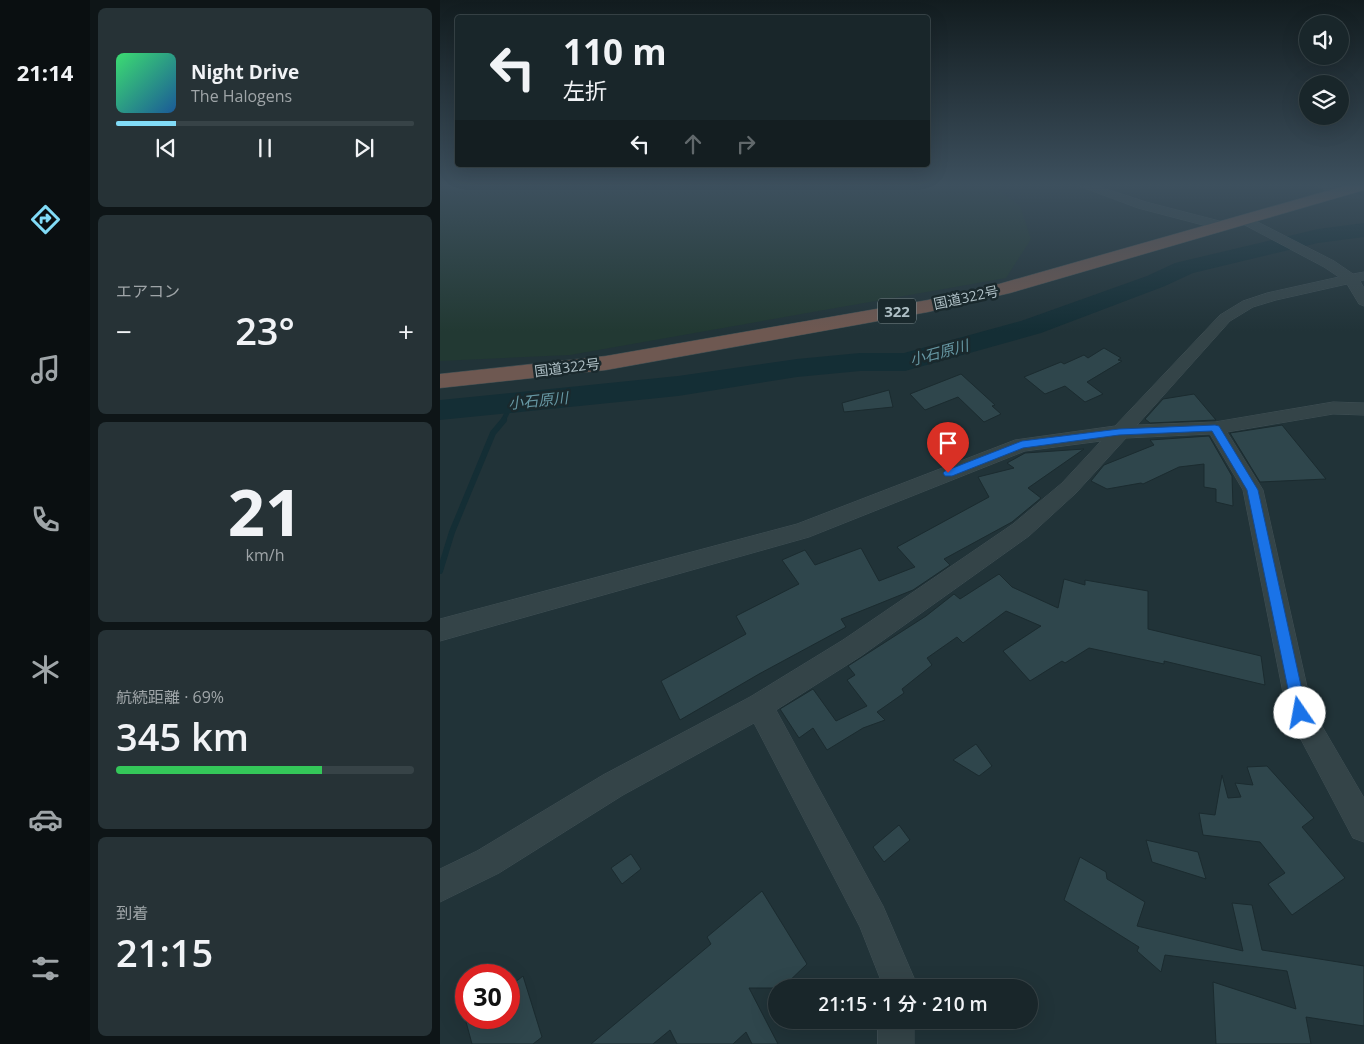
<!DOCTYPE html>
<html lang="ja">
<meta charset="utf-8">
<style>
body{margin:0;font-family:"Open Sans","Noto Sans JP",sans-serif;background:#263236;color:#f1f3f6;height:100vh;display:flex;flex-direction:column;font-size:19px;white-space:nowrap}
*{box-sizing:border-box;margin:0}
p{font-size:16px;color:#9fa5a8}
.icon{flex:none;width:28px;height:28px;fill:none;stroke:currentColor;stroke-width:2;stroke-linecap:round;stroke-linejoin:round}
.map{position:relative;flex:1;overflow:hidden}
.drawer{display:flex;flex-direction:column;gap:8px;padding:8px;background:#0e1517;width:350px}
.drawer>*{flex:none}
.top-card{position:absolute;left:15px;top:15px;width:475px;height:152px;border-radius:5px;box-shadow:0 5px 20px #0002,0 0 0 1px #374347;background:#19262a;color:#f1f3f6;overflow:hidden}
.fabs{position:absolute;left:859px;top:15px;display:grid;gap:10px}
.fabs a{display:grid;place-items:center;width:50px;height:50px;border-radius:50%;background:#19262a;box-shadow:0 5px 20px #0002,0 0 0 1px #374347;font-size:25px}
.speed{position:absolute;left:15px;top:964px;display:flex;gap:10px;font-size:25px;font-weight:700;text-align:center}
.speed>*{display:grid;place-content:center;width:65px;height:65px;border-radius:50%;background:#19262a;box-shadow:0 5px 20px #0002,0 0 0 1px #374347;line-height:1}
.speed .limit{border:8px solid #d22;background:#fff;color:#111}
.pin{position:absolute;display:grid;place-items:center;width:42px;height:42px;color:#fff;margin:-51px -21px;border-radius:50% 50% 50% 0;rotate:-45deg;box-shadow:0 0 5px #0007}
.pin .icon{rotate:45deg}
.me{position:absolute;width:55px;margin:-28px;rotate:348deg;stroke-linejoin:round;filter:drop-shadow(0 0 4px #0008)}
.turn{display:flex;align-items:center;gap:18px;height:105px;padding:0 25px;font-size:22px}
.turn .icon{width:65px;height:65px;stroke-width:2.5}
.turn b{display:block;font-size:35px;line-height:42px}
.lanes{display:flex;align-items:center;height:48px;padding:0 25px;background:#0003;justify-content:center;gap:25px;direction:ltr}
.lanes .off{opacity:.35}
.big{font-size:38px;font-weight:600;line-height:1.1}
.drawer .card{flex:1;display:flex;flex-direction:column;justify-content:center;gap:8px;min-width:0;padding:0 18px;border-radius:8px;background:#263236}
.drawer .dial{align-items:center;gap:0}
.dial b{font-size:65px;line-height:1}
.song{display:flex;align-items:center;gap:15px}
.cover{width:60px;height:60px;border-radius:8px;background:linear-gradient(135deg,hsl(140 70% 55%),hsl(210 70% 35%))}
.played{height:5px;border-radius:2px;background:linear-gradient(90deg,#81dbf7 20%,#374347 20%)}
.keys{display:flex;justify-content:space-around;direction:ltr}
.heat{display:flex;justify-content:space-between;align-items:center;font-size:28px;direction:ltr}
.charge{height:8px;border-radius:4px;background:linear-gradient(90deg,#34c759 69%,#374347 0)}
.trip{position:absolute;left:328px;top:979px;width:270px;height:50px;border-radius:25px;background:#19262a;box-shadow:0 5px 20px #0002,0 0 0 1px #374347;font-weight:600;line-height:50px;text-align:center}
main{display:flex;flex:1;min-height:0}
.tabs{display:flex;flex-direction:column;width:90px;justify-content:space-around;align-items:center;background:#0a0f11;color:#9fa5a8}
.tabs .icon{width:35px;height:35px}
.tabs .active{color:#81dbf7}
.tabs b{font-size:22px;color:#f1f3f6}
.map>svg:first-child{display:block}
</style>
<main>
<nav class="tabs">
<b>21:14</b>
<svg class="icon active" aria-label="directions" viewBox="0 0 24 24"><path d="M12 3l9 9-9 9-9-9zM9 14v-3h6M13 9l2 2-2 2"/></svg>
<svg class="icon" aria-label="music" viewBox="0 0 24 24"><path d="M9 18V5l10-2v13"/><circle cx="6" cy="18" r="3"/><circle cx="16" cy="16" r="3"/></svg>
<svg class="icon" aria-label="phone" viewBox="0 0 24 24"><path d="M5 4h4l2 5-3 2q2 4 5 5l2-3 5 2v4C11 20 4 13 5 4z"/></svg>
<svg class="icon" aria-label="climate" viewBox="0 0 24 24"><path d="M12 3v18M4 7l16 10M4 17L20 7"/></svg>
<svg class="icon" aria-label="car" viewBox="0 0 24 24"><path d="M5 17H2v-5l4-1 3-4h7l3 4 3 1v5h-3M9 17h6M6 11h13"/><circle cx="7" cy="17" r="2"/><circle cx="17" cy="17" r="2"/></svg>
<svg class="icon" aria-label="filters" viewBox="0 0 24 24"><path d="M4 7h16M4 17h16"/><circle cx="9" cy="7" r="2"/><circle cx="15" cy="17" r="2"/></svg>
</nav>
<section class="drawer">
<div class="card">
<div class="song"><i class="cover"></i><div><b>Night Drive</b><p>The Halogens</p></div></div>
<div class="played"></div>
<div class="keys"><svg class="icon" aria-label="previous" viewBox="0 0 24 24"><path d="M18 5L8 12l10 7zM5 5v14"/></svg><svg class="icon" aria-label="pause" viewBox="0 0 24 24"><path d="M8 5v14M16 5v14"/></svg><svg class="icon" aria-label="next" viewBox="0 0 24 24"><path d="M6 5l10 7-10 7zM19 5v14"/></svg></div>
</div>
<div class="card"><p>エアコン</p>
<div class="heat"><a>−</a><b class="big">23°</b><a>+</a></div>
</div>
<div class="card dial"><b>21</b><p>km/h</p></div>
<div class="card"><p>航続距離 · 69%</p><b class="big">345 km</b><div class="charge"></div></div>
<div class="card"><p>到着</p><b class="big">21:15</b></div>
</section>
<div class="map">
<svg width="924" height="1044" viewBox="0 0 924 1044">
<rect width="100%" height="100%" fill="#213338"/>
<path fill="#223933" d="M0,185H552L580,206L591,239L566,278L130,355L0,361Z"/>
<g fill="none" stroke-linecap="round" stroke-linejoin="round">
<path stroke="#142e35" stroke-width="4" d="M897,185L924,194"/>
<path stroke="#142e35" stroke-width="5" d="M63,421L72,402"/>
<path stroke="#142e35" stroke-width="6" d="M0,571L12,532L53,433L64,420"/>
<path fill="#142e35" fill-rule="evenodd" d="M924,223V237L878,243L753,273L725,286L601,333L465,371H420L357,377L238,396L0,420V400L238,376L357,359L420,353H464L581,321L707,276L735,263L878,229Z"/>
</g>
<path fill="#2f464c" stroke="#1b2b2f" d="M664,348L681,358L678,360L682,361L647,382L663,394L645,402L625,386L605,394L584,377L621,362L624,364L644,355L648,358Z
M521,374L555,405L552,406L561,414L544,422L518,397L485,410L470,394Z
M449,390L453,407L404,412L402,403Z
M754,394L776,420L710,423L705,419L723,399Z
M842,425L886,479L820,482L790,433Z
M769,436L792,476L793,506L776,502V489L764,487V464L739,467L703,484L701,483L667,489L651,481L664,465L714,445L710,440Z
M644,449L588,488L601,498L572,522L504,559L510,565L473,590L401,619L406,627L319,674L240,720L221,681L306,634L296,616L359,584L342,560L365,550L375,565L421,548L439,581L475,567L457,547L549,497L538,477L574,468L567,463L585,453Z
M559,574L572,587L618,608L624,579L645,585V580L708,591V629L821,656L825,685L724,661V664L649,648L625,663L622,661L590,681L563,651L601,626L566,611L523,643L517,637L487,658L492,665L462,689L464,693L437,712L445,720L423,728L387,750L373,728L359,738L340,709L373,689L396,721L427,706L407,680L415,675L408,666L486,616L514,594L520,599Z
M536,744L552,766L539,776L513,760Z
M827,766L874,818L862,827L905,878L852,915L828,884L845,873L820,842L763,835L759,813L775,815L782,775L788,798L801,797L795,783L813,785L807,767Z
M459,825L470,840L444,862L433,847Z
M706,840L758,852L766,879L712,862Z
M191,854L201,869L182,884L171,868Z
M640,857L666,872L667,879L705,902L697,926L803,951L792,903L812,905L822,950L924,966V1026L866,1017L871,1044H776L773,982L856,1009L847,971L725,955L721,972L697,951L699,947L624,900Z
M322,891L367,964L342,988H309L338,1044H312L306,1032L293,1044H237L230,1030L213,1044H151L271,944L267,937Z
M83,976L102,1037L93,1044H32L25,1018H69V987Z"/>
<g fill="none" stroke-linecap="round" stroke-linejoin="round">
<defs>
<path id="minor" d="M637,185H654L706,202L787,223L788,226L782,230L698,208Z
M877,185H891L903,193L897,197Z
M806,216L894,261L913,274L924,272V280L920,281L924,288V306L919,304L907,284L836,300L813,307L790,321L697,425L775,422L893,402L924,403V415L893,414L787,432L823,490L872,709L924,798V842L913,838L847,713L803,490L770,434L686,438L636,493L589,536L421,656L336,710L443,906L474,978V988H440V978L420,927L314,723L183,795L59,873L0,902V869L37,851L163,775L310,697L403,640L573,524L622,483L661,441L585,451L369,537L0,641V619L357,524L575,440L675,426L780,315L803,301L827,293L899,277L884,267L801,223L800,220L801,217Z
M438,1020H474V1044H438Z"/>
<path id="highway" d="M908,185H924V190L570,293L488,312L166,370L0,388V374L166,356L488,300L559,284Z"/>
</defs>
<use href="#minor" stroke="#405055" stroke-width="1"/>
<use href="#highway" stroke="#3e4f53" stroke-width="1"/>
<use href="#minor" fill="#344448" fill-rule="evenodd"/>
<use href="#highway" fill="#6e5851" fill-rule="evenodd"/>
</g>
<linearGradient id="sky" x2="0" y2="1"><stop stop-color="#121c1f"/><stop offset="0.56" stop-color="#3d505e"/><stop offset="1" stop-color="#3d505e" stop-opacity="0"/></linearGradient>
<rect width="924" height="331" fill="url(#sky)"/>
<path fill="#1a73e8" stroke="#114b97" d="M775,425L779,426L818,490L867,713L865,718L860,720L855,718L853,713L807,490L772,431L679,435L583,448L512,476H505L503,473L505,471L582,441L679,429Z"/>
<g text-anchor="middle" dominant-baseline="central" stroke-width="5" stroke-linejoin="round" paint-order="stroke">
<g font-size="14" fill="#aebfc5" stroke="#1a292d">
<text transform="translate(526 297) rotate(-12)">国道322号</text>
<text transform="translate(127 367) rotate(-7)">国道322号</text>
</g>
<rect fill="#1a292d" stroke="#829297" stroke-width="1" x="438" y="298.5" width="38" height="25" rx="4"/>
<g font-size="15" font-weight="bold" fill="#aebfc5">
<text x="457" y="311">322</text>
</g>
<g font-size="15" font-style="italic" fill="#6798a4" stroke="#1a292d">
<text transform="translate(499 352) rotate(-15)">小石原川</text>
<text transform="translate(98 400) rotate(-6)">小石原川</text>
</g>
</g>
</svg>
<div class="fabs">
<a><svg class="icon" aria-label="sound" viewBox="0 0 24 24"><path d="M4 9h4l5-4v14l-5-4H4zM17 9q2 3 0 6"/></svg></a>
<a><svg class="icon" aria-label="layers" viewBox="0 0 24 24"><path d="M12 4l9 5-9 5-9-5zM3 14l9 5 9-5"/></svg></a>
</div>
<div class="speed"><div class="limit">30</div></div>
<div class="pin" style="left:508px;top:473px;background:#d93025"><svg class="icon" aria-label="arrive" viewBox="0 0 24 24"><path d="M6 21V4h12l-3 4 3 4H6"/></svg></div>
<svg class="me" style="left:860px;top:713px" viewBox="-20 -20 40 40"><circle r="19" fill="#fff"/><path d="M0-13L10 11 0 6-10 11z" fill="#1a73e8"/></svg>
<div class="trip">21:15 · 1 分 · 210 m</div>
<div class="top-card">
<div class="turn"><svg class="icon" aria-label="left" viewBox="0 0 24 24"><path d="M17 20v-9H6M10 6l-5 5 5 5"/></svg><div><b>110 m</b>左折</div></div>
<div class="lanes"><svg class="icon" aria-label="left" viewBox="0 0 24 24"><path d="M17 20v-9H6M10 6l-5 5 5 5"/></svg><svg class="icon off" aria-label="ahead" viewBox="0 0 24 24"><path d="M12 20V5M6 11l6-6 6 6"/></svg><svg class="icon off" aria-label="right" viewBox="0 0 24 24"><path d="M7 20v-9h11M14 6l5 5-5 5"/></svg></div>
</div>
</div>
</main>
